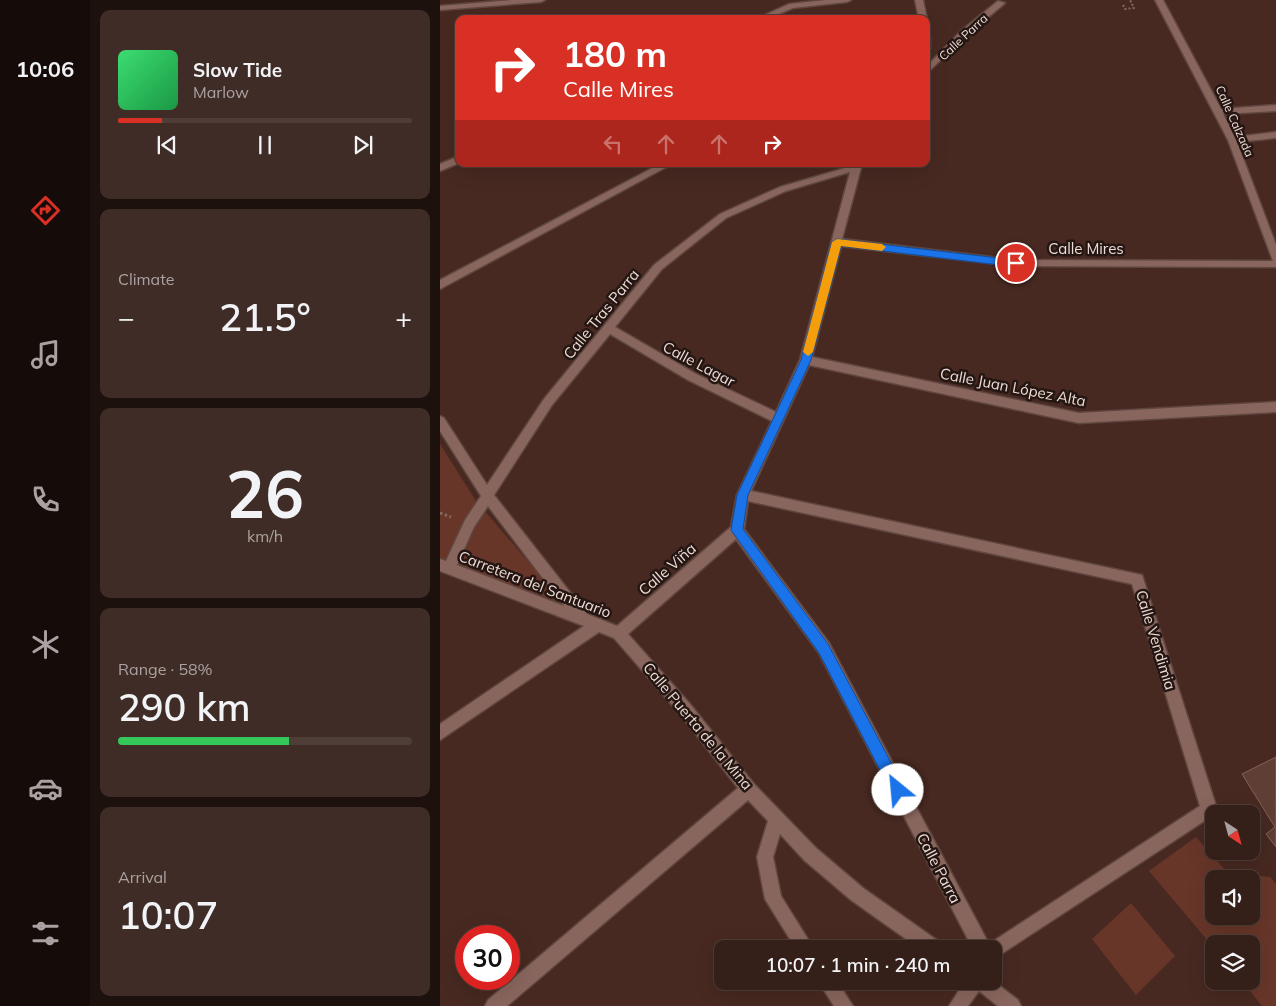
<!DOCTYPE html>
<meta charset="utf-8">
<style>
body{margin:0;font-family:Mulish,sans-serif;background:#402c26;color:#f1f3f6;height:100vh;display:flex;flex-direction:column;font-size:19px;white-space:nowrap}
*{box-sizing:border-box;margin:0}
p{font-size:16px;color:#aaa2a2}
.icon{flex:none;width:28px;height:28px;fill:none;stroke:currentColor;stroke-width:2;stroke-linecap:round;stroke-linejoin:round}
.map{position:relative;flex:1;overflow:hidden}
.side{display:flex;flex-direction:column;gap:10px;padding:10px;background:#1d110e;width:350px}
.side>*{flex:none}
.top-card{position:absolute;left:15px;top:15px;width:475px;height:152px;border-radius:10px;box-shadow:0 5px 20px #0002,0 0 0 1px #4f3d38;background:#d93025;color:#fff;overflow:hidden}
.needle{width:32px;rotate:144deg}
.buttons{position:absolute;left:765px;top:805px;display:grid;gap:10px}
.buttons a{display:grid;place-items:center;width:55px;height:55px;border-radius:10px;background:#351f19;box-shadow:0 5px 20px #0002,0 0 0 1px #4f3d38;font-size:25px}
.speed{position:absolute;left:15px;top:925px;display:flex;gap:10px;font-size:25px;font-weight:700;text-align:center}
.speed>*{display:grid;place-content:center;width:65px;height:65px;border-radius:50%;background:#351f19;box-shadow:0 5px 20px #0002,0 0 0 1px #4f3d38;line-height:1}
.speed .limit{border:8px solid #d22;background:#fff;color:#111}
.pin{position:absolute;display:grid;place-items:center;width:42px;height:42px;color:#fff;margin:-21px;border:2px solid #fff;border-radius:50%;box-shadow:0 1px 5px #0007}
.me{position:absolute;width:55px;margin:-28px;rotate:332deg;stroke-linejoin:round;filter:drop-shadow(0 0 4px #0008)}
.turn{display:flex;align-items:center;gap:18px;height:105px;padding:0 25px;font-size:22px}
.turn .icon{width:65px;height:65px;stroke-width:2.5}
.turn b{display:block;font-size:35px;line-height:42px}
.lanes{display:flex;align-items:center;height:48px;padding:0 25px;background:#0003;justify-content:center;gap:25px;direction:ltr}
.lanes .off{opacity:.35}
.big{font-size:38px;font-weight:600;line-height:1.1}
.side .tile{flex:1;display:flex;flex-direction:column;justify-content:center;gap:8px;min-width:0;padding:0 18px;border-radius:10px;background:#402c26}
.side .dial{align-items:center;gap:0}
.dial b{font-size:65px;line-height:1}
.song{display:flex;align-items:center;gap:15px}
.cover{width:60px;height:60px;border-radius:8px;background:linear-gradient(135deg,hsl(140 70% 55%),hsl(140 70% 35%))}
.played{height:5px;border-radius:2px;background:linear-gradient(90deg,#d93025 15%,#4f3d38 15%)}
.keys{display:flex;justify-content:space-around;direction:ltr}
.heat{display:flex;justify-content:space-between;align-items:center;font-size:28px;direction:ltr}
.charge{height:8px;border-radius:4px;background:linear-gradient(90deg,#34c759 58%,#4f3d38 0)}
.trip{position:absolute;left:274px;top:940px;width:288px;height:50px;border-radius:10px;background:#351f19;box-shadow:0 5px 20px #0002,0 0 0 1px #4f3d38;font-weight:600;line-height:50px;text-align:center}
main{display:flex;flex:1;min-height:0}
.tabs{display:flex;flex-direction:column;width:90px;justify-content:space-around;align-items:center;background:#150c0a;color:#aaa2a2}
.tabs .icon{width:35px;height:35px}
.tabs .on{color:#d93025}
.tabs b{font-size:22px;color:#f1f3f6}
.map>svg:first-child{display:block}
</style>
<main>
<nav class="tabs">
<b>10:06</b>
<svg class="icon on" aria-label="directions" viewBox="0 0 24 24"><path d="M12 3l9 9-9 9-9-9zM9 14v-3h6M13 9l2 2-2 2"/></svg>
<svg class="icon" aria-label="music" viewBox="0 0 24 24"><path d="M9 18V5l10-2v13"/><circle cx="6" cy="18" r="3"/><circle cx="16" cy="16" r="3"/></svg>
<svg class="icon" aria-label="phone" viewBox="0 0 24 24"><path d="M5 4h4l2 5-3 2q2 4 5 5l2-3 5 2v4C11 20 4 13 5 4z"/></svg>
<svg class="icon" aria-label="climate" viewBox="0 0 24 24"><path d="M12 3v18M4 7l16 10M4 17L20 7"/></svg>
<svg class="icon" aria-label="car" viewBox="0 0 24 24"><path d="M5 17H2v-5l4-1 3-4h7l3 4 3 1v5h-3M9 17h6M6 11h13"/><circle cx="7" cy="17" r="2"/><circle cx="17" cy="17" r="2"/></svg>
<svg class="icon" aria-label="filters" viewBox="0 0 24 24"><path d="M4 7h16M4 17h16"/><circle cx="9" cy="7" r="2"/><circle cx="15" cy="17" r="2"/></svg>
</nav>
<section class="side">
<div class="tile">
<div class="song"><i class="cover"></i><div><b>Slow Tide</b><p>Marlow</p></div></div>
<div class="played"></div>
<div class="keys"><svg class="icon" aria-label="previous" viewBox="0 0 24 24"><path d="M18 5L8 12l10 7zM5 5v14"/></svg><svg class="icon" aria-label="pause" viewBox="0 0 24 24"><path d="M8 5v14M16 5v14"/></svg><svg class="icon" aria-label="next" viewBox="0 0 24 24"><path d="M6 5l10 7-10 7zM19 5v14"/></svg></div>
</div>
<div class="tile"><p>Climate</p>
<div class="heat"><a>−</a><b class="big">21.5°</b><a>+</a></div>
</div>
<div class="tile dial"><b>26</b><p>km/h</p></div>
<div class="tile"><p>Range · 58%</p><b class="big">290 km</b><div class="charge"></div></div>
<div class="tile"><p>Arrival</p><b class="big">10:07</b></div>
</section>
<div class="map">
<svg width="836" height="1006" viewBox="0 0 836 1006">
<rect width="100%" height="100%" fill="#472921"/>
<path fill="#683629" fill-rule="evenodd" d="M0,444L36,501L111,588L142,619L0,565Z
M756,837L787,872L830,877L836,884V1006H822L802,981H811V944H774V948L709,871ZM774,879H811V916H774Z
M691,903L735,956L696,995L652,939Z"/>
<path fill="#5e3e35" stroke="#846259" d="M836,757V847L826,834L835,827L802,774Z"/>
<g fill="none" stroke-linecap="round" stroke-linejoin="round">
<defs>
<path id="minor" d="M72,0H105L101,2L0,10V6Z
M386,0H411L407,2L353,8L327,19H316L349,4Z
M475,0H483L487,19L486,20L479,19Z
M715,0H723L781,109L836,105V111L783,114L795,137L836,132V138L797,142L836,245V267L576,266L401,246L372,357L639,413L836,402V412L639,423L369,365L311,491L702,575L777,809L775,814L552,960V949H533L379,653L296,539L188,634L250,704L314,784L376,848L423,888L501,943L503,949H480L411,900L364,860L340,834L333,857L341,896L374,949H356L325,899L317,857L328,821L308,800L67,1006H45L48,1000L298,788L240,714L174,638L159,632L0,740V724L144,626L0,571V559L6,561L25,520L41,496L0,431V416L4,418L47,485L104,399L214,265L280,214L340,187L412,166L413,164H422L402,239L576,260L833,261L788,140ZM410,172L360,360L336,412L256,374L175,327L222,269L286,218L346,191ZM170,334L248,380L332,421L297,495L291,527L177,626L147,614L54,495L112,405ZM308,501L692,584L760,806L549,944L389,643L304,529ZM48,506L124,606L17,565L34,527Z
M558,1L565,3L527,35L486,74V67L521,31Z
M486,36L490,38V49L486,51Z
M19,156V163L0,171V164Z
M220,164H232L0,289V280Z
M552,980L578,1000L581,1006H558L539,991L528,1006H509L525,981Z
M378,981H397L413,1006H394Z"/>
</defs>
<use href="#minor" stroke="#5f463f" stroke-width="3"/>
<path stroke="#846962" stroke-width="2" stroke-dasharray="2 2" stroke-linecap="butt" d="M683,5L685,9L694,8L690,0"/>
<path stroke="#846962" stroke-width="3" stroke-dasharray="2.5 2.5" stroke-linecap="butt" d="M0,513L11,517"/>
<use href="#minor" fill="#89665d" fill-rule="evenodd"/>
</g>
<path fill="#1a73e8" stroke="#114b97" d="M397,239L576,260L581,263L576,267L401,246L371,360L308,495L303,529L388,644L463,785L465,790L463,795L458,797L453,795L379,653L291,530L297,495L361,360L392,242Z"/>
<path fill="#f59e0b" d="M397,239L442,244L446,247L442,251L401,246L373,352L368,356L363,352L392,242Z"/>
<g text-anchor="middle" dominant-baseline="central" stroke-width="5" stroke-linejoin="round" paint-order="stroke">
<g font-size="12" fill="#efdbd5" stroke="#241612">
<text transform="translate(523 37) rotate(-43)">Calle Parra</text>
<text transform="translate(795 121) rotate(66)">Calle Calzada</text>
</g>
<g font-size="15" fill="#efdbd5" stroke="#241612">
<text x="646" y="248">Calle Mires</text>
<text transform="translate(161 314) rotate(-51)">Calle Tras Parra</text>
<text transform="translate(259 364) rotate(28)">Calle Lagar</text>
<text transform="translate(573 387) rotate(11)">Calle Juan López Alta</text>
<text transform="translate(227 569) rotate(-41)">Calle Viña</text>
<text transform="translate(95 584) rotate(21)">Carretera del Santuario</text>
<text transform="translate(716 640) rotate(73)">Calle Vendimia</text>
<text transform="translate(258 726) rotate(50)">Calle Puerta de la Mina</text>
<text transform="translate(499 868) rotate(62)">Calle Parra</text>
</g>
</g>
</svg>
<div class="buttons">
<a><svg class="needle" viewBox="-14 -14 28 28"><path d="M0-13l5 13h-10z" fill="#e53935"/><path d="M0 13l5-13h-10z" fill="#aaa2a2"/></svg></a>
<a><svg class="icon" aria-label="sound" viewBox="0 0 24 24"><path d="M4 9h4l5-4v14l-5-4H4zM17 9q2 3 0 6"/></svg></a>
<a><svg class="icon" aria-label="layers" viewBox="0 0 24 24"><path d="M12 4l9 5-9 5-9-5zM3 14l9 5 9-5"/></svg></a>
</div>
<div class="speed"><div class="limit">30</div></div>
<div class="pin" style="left:576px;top:263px;background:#d93025"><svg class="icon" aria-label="arrive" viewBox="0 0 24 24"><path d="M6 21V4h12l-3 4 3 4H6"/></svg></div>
<svg class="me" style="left:458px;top:790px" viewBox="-20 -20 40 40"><circle r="19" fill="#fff"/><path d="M0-13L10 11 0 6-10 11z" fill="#1a73e8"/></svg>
<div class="trip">10:07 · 1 min · 240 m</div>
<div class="top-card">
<div class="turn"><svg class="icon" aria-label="right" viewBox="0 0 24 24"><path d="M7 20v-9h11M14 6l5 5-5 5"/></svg><div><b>180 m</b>Calle Mires</div></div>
<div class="lanes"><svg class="icon off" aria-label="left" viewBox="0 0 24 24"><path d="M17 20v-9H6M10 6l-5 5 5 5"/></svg><svg class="icon off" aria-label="ahead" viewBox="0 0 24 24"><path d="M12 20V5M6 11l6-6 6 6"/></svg><svg class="icon off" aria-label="ahead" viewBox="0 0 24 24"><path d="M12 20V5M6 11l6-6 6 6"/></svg><svg class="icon" aria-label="right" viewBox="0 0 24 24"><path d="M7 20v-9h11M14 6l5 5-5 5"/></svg></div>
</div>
</div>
</main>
